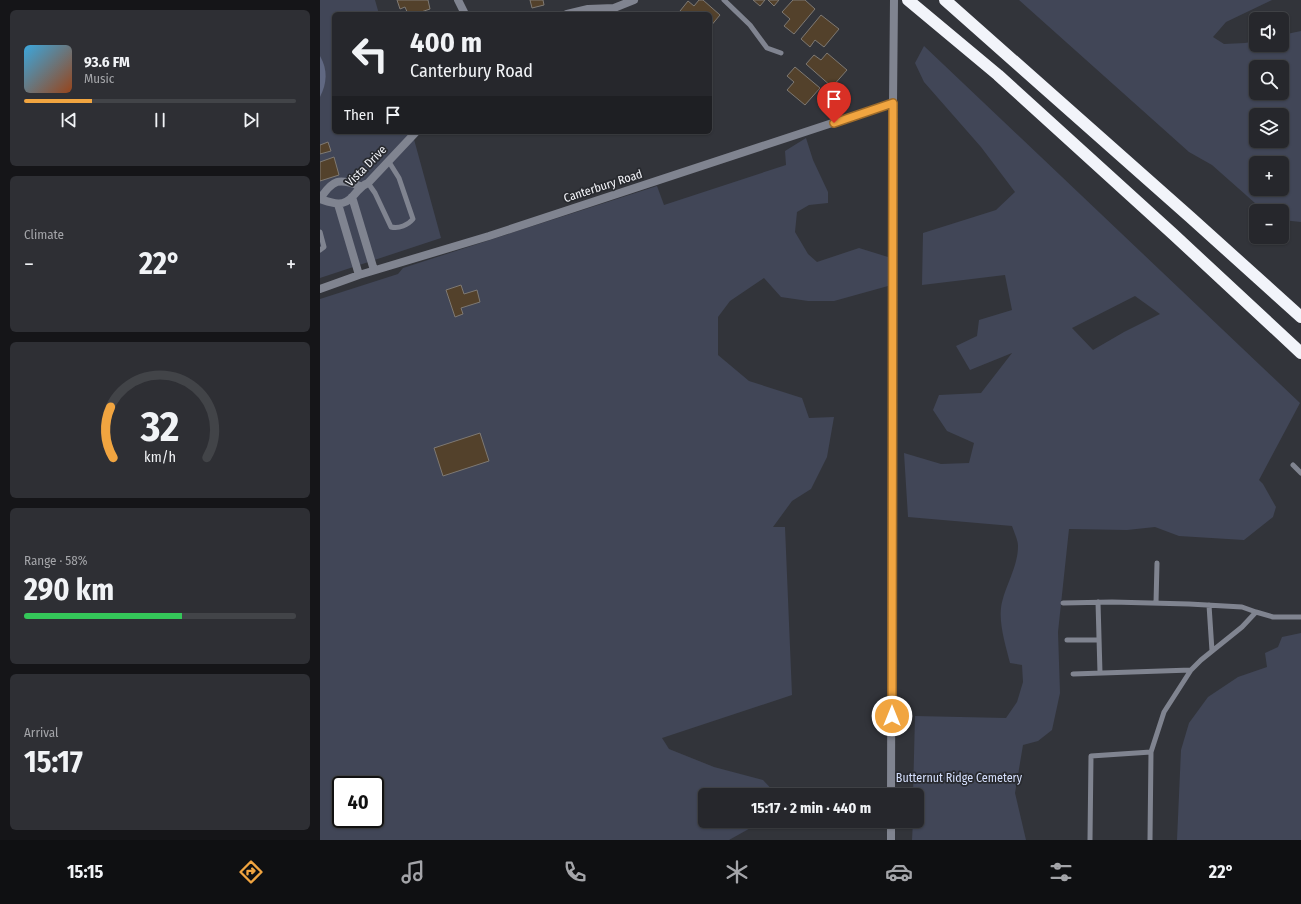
<!DOCTYPE html>
<meta charset="utf-8">
<style>
body{margin:0;font-family:"Fira Sans Condensed",sans-serif;background:#2e2f34;color:#f1f3f6;height:100vh;display:flex;flex-direction:column;font-size:15px;white-space:nowrap}
*{box-sizing:border-box;margin:0}
p{font-size:13px;color:#a4a5a9}
.icon{flex:none;width:22px;height:22px;fill:none;stroke:currentColor;stroke-width:2;stroke-linecap:round;stroke-linejoin:round}
.map{position:relative;flex:1;overflow:hidden}
.drawer{display:flex;flex-direction:column;gap:10px;padding:10px;background:#151518;width:320px}
.drawer>*{flex:none}
.guide{position:absolute;left:12px;top:12px;width:380px;height:122px;border-radius:6px;box-shadow:0 1px 3px #0004,0 0 0 1px #424448;background:#26272c;color:#f1f3f6;overflow:hidden}
.controls{position:absolute;left:929px;top:12px;display:grid;gap:8px}
.controls a{display:grid;place-items:center;width:40px;height:40px;border-radius:6px;background:#26272c;box-shadow:0 1px 3px #0004,0 0 0 1px #424448;font-size:20px}
.speed{position:absolute;left:12px;top:776px;display:flex;gap:8px;font-size:20px;font-weight:700;text-align:center}
.speed>*{display:grid;place-content:center;width:52px;height:52px;border-radius:50%;background:#26272c;box-shadow:0 1px 3px #0004,0 0 0 1px #424448;line-height:1}
.speed .limit{border:2px solid #111;border-radius:6px;background:#fff;color:#111}
.pin{position:absolute;display:grid;place-items:center;width:34px;height:34px;color:#fff;margin:-41px -17px;border-radius:50% 50% 50% 0;rotate:-45deg;box-shadow:0 0 4px #0007}
.pin .icon{rotate:45deg}
.me{position:absolute;width:44px;margin:-22px;rotate:0deg;stroke-linejoin:round;filter:drop-shadow(0 0 3px #0008)}
.turn{display:flex;align-items:center;gap:14px;height:84px;padding:0 12px;font-size:18px}
.turn .icon{width:52px;height:52px;stroke-width:2.5}
.turn b{display:block;font-size:28px;line-height:34px}
.then{display:flex;align-items:center;height:38px;padding:0 12px;background:#0003;gap:8px;font-size:15px}
.big{font-size:30px;font-weight:700;line-height:1.1}
.drawer .tile{flex:1;display:flex;flex-direction:column;justify-content:center;gap:6px;min-width:0;padding:0 14px;border-radius:6px;background:#2e2f34}
.drawer .dial{align-items:center;gap:0}
.dial svg{height:104px;overflow:visible;fill:none;stroke:#424448;stroke-width:7;stroke-linecap:round;text-anchor:middle}
.dial text{fill:#f1f3f6;stroke:none}
.song{display:flex;align-items:center;gap:12px}
.cover{width:48px;height:48px;border-radius:6px;background:linear-gradient(135deg,hsl(200 70% 55%),hsl(20 70% 35%))}
.played{height:4px;border-radius:2px;background:linear-gradient(90deg,#f1a540 25%,#424448 25%)}
.keys{display:flex;justify-content:space-around;direction:ltr}
.heat{display:flex;justify-content:space-between;align-items:center;font-size:22px;direction:ltr}
.charge{height:6px;border-radius:3px;background:linear-gradient(90deg,#34c759 58%,#424448 0)}
.trip{position:absolute;left:378px;top:788px;width:226px;height:40px;border-radius:6px;background:#26272c;box-shadow:0 1px 3px #0004,0 0 0 1px #424448;font-weight:700;line-height:40px;text-align:center}
.menu{display:flex;height:64px;justify-content:space-around;align-items:center;background:#0f1012;color:#a4a5a9}
.menu .icon{width:28px;height:28px}
.menu .on{color:#f1a540}
.menu b{font-size:18px;color:#f1f3f6}
main{display:flex;flex:1;min-height:0}
.map>svg:first-child{display:block}
</style>
<main>
<section class="drawer">
<div class="tile">
<div class="song"><i class="cover"></i><div><b>93.6 FM</b><p>Music</p></div></div>
<div class="played"></div>
<div class="keys"><svg class="icon" aria-label="previous" viewBox="0 0 24 24"><path d="M18 5L8 12l10 7zM5 5v14"/></svg><svg class="icon" aria-label="pause" viewBox="0 0 24 24"><path d="M8 5v14M16 5v14"/></svg><svg class="icon" aria-label="next" viewBox="0 0 24 24"><path d="M6 5l10 7-10 7zM19 5v14"/></svg></div>
</div>
<div class="tile"><p>Climate</p>
<div class="heat"><a>−</a><b class="big">22°</b><a>+</a></div>
</div>
<div class="tile dial"><svg viewBox="0 0 100 80">
<path d="M14 69A42 42 0 1 1 86 69"/>
<path d="M14 69A42 42 0 0 1 12 30" stroke="#f1a540"/>
<text x="50" y="56" font-size="32" font-weight="700">32</text>
<text x="50" y="72" font-size="11">km/h</text>
</svg></div>
<div class="tile"><p>Range · 58%</p><b class="big">290 km</b><div class="charge"></div></div>
<div class="tile"><p>Arrival</p><b class="big">15:17</b></div>
</section>
<div class="map">
<svg width="981" height="840" viewBox="0 0 981 840">
<rect width="100%" height="100%" fill="#32343a"/>
<path fill="#414657" fill-rule="evenodd" d="M0,0H55L59,14H14V132H92L121,238L0,278Z
M699,0H952L906,22L893,37L904,44L925,43L936,41V45H962V35L981,31V222L962,220V211H944L892,165L869,152ZM936,67H962V93H936ZM936,115H962V141H936ZM936,163H962V189H936Z
M604,46L980,403L939,480L943,484L956,507L953,517L924,540L859,536L835,527L807,530L749,529L738,632L740,693L732,730L718,741L703,745L695,793L706,840H592L593,821H597V795H593L595,716L686,718L697,702L703,682L702,665L690,663C686,647 679,625 681,608C684,587 698,568 698,546C698,540 694,532 692,526L588,517L584,453L621,464L649,463L654,443L627,431L613,410L619,395L661,393L692,353L650,370L636,346L657,336L659,320L692,310L685,275L602,285L603,233L676,210L695,192L661,147L604,82L595,63ZM815,296L840,314L804,332L773,350L752,328Z
M486,138L493,160L508,192V203L489,205L477,212L475,232L488,254L497,262L539,248L568,257V286L514,301H488L461,297L444,278L410,301L398,317V355L429,381L482,398L489,418L514,417L507,457L491,489L472,501L453,527H465L472,695L342,738L349,749L394,767L443,780L457,795H385V821H443L409,840H0V299L78,274L83,268L337,186L344,205L466,165L465,151ZM21,785H55V819H21Z
M981,633V840H857L861,750L869,723L888,697L918,677L947,667L945,653L958,647L962,637Z"/>
<path fill="#606882" d="M0,56C8,70 7,83 0,97Z"/>
<path fill="#53412b" stroke="#7e7973" d="M77,0H108L110,9L95,14H88L85,7L80,9Z
M210,0H223L224,5L212,8Z
M379,0H383L400,15L390,27V14H364L360,11L368,1L374,6Z
M433,0H445L440,6Z
M448,0H459L454,6Z
M473,0H485L495,9L474,34L464,26L470,19L462,12Z
M501,15L519,29L504,47L495,40L490,47L481,39Z
M507,53L527,70L512,87L486,64L494,55L501,60Z
M475,67L500,88L485,105L467,90L474,82L467,76Z
M8,142L11,151L0,154V145Z
M14,157L19,175L0,181V162Z
M141,285L144,294L157,290L160,302L141,308L143,314L135,317L126,290Z
M160,433L169,461L123,476L114,448Z"/>
<g fill="none" stroke-linecap="round" stroke-linejoin="round">
<path stroke="#808490" stroke-width="5" d="M404,0L430,25L447,48L461,53
M48,183L55,193L71,227C79,229 88,225 93,219L79,178L69,162
M0,232L4,247L0,250
M973,465L981,473
M778,602L780,673
M743,603L792,602L869,604L922,607L936,612L922,627L881,660L871,670L844,712L831,752L830,840
M836,603L837,563
M889,605L892,651
M936,612L953,617H981
M747,640H779
M753,674L871,670
M770,840L771,756L831,752"/>
<path stroke="#808490" stroke-width="8" d="M138,0L145,14
M247,14L268,9L294,8L314,0
M32,197L54,270
M0,199C12,203 23,208 33,196C39,190 40,186 48,183L96,132
M0,199C13,179 19,178 40,186
M18,204L39,275
M0,289L39,275L169,236L573,103"/>
<path stroke="#808490" stroke-width="8" d="M571,795L573,103L574,0
M571,840V821"/>
<path stroke="#f2f4fa" stroke-width="12" d="M588,0L678,75L853,234L981,353
M625,0L870,217L981,317"/>
</g>
<g fill="none" stroke-linecap="round" stroke-linejoin="round">
<defs>
<path id="route" d="M514,123L573,103L572,716"/>
</defs>
<use href="#route" stroke="#9d6b2a" stroke-width="10"/>
<use href="#route" stroke="#f1a540" stroke-width="7"/>
</g>
<g text-anchor="middle" dominant-baseline="central" stroke-width="3.5" stroke-linejoin="round" paint-order="stroke">
<g font-size="12" fill="#f3f4f9" stroke="#282a2f">
<text transform="translate(46 166) rotate(-45)">Vista Drive</text>
<text transform="translate(283 186) rotate(-18)">Canterbury Road</text>
</g>
<g font-size="12" fill="#d5dffd" stroke="#282a2f">
<text x="639" y="778">Butternut Ridge Cemetery</text>
</g>
</g>
</svg>
<div class="controls">
<a><svg class="icon" aria-label="sound" viewBox="0 0 24 24"><path d="M4 9h4l5-4v14l-5-4H4zM17 9q2 3 0 6"/></svg></a>
<a><svg class="icon" aria-label="search" viewBox="0 0 24 24"><circle cx="10" cy="10" r="6"/><path d="M15 15l6 6"/></svg></a>
<a><svg class="icon" aria-label="layers" viewBox="0 0 24 24"><path d="M12 4l9 5-9 5-9-5zM3 14l9 5 9-5"/></svg></a>
<a>+</a>
<a>−</a>
</div>
<div class="speed"><div class="limit">40</div></div>
<div class="pin" style="left:514px;top:123px;background:#d93025"><svg class="icon" aria-label="arrive" viewBox="0 0 24 24"><path d="M6 21V4h12l-3 4 3 4H6"/></svg></div>
<svg class="me" style="left:572px;top:716px" viewBox="-20 -20 40 40"><circle r="17" fill="#f1a540" stroke="#fff" stroke-width="3"/><path d="M0-11L8 9 0 5-8 9z" fill="#fff"/></svg>
<div class="trip">15:17 · 2 min · 440 m</div>
<div class="guide">
<div class="turn"><svg class="icon" aria-label="left" viewBox="0 0 24 24"><path d="M17 20v-9H6M10 6l-5 5 5 5"/></svg><div><b>400 m</b>Canterbury Road</div></div>
<div class="then">Then<svg class="icon" aria-label="arrive" viewBox="0 0 24 24"><path d="M6 21V4h12l-3 4 3 4H6"/></svg></div>
</div>
</div>
</main>
<nav class="menu">
<b>15:15</b>
<svg class="icon on" aria-label="directions" viewBox="0 0 24 24"><path d="M12 3l9 9-9 9-9-9zM9 14v-3h6M13 9l2 2-2 2"/></svg>
<svg class="icon" aria-label="music" viewBox="0 0 24 24"><path d="M9 18V5l10-2v13"/><circle cx="6" cy="18" r="3"/><circle cx="16" cy="16" r="3"/></svg>
<svg class="icon" aria-label="phone" viewBox="0 0 24 24"><path d="M5 4h4l2 5-3 2q2 4 5 5l2-3 5 2v4C11 20 4 13 5 4z"/></svg>
<svg class="icon" aria-label="climate" viewBox="0 0 24 24"><path d="M12 3v18M4 7l16 10M4 17L20 7"/></svg>
<svg class="icon" aria-label="car" viewBox="0 0 24 24"><path d="M5 17H2v-5l4-1 3-4h7l3 4 3 1v5h-3M9 17h6M6 11h13"/><circle cx="7" cy="17" r="2"/><circle cx="17" cy="17" r="2"/></svg>
<svg class="icon" aria-label="filters" viewBox="0 0 24 24"><path d="M4 7h16M4 17h16"/><circle cx="9" cy="7" r="2"/><circle cx="15" cy="17" r="2"/></svg>
<b>22°</b>
</nav>
